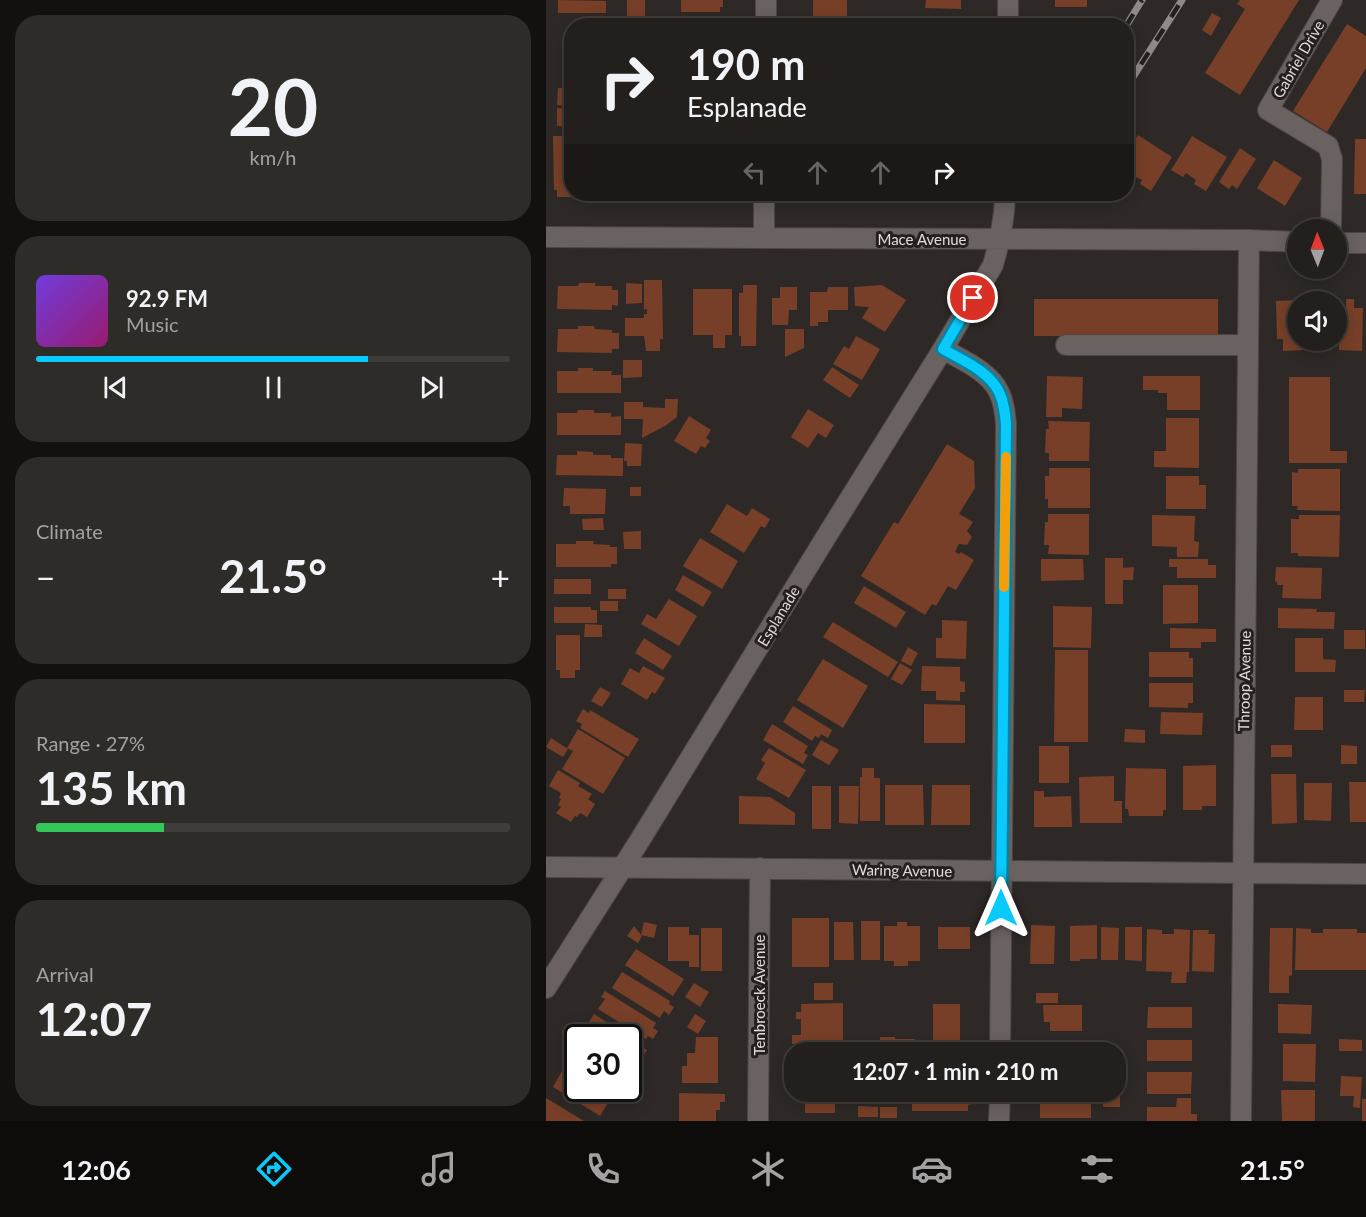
<!DOCTYPE html>
<meta charset="utf-8">
<style>
body{margin:0;font-family:Lato,sans-serif;background:#2e2c29;color:#f1f3f6;height:100vh;display:flex;flex-direction:column;font-size:22px;white-space:nowrap}
*{box-sizing:border-box;margin:0}
p{font-size:20px;color:#a2a2a3}
.icon{flex:none;width:33px;height:33px;fill:none;stroke:currentColor;stroke-width:2;stroke-linecap:round;stroke-linejoin:round}
.map{position:relative;flex:1;overflow:hidden}
.panel{display:flex;flex-direction:column;gap:15px;padding:15px;background:#13110f;width:546px}
.panel>*{flex:none}
.guide{position:absolute;left:18px;top:18px;width:570px;height:183px;border-radius:24px;box-shadow:0 3px 15px #0003,0 0 0 2px #3f3d3b;background:#221f1c;color:#f1f3f6;overflow:hidden}
.needle{width:39px;rotate:359deg}
.tools{position:absolute;left:741px;top:219px;display:grid;gap:12px}
.tools a{display:grid;place-items:center;width:60px;height:60px;border-radius:50%;background:#221f1c;box-shadow:0 3px 15px #0003,0 0 0 2px #3f3d3b;font-size:30px}
.speed{position:absolute;left:18px;top:1024px;display:flex;gap:12px;font-size:30px;font-weight:700;text-align:center}
.speed>*{display:grid;place-content:center;width:78px;height:78px;border-radius:50%;background:#221f1c;box-shadow:0 3px 15px #0003,0 0 0 2px #3f3d3b;line-height:1}
.speed .limit{border:3px solid #111;border-radius:9px;background:#fff;color:#111}
.pin{position:absolute;display:grid;place-items:center;width:51px;height:51px;color:#fff;margin:-26px;border:3px solid #fff;border-radius:50%;box-shadow:0 2px 6px #0007}
.me{position:absolute;width:66px;margin:-33px;rotate:0deg;stroke-linejoin:round;filter:drop-shadow(0 0 4px #0008)}
.turn{display:flex;align-items:center;gap:21px;height:126px;padding:0 24px;font-size:27px}
.turn .icon{width:78px;height:78px;stroke-width:2.5}
.turn b{display:block;font-size:42px;line-height:51px}
.lanes{display:flex;align-items:center;height:57px;padding:0 24px;background:#0003;justify-content:center;gap:30px;direction:ltr}
.lanes .off{opacity:.35}
.big{font-size:45px;font-weight:700;line-height:1.1}
.panel .card{flex:1;display:flex;flex-direction:column;justify-content:center;gap:9px;min-width:0;padding:0 21px;border-radius:24px;background:#2e2c29}
.panel .dial{align-items:center;gap:0}
.dial b{font-size:78px;line-height:1}
.song{display:flex;align-items:center;gap:18px}
.cover{width:72px;height:72px;border-radius:9px;background:linear-gradient(135deg,hsl(260 70% 55%),hsl(320 70% 35%))}
.played{height:6px;border-radius:3px;background:linear-gradient(90deg,#09cafa 70%,#3f3d3b 70%)}
.keys{display:flex;justify-content:space-around;direction:ltr}
.heat{display:flex;justify-content:space-between;align-items:center;font-size:33px;direction:ltr}
.charge{height:9px;border-radius:4px;background:linear-gradient(90deg,#34c759 27%,#3f3d3b 0)}
.trip{position:absolute;left:238px;top:1042px;width:342px;height:60px;border-radius:24px;background:#221f1c;box-shadow:0 3px 15px #0003,0 0 0 2px #3f3d3b;font-weight:700;line-height:60px;text-align:center}
.dock{display:flex;height:96px;justify-content:space-around;align-items:center;background:#0e0c0b;color:#a2a2a3}
.dock .icon{width:42px;height:42px}
.dock .on{color:#09cafa}
.dock b{font-size:27px;color:#f1f3f6}
main{display:flex;flex:1;min-height:0}
.map>svg:first-child{display:block}
</style>
<main>
<section class="panel">
<div class="card dial"><b>20</b><p>km/h</p></div>
<div class="card">
<div class="song"><i class="cover"></i><div><b>92.9 FM</b><p>Music</p></div></div>
<div class="played"></div>
<div class="keys"><svg class="icon" aria-label="previous" viewBox="0 0 24 24"><path d="M18 5L8 12l10 7zM5 5v14"/></svg><svg class="icon" aria-label="pause" viewBox="0 0 24 24"><path d="M8 5v14M16 5v14"/></svg><svg class="icon" aria-label="next" viewBox="0 0 24 24"><path d="M6 5l10 7-10 7zM19 5v14"/></svg></div>
</div>
<div class="card"><p>Climate</p>
<div class="heat"><a>−</a><b class="big">21.5°</b><a>+</a></div>
</div>
<div class="card"><p>Range · 27%</p><b class="big">135 km</b><div class="charge"></div></div>
<div class="card"><p>Arrival</p><b class="big">12:07</b></div>
</section>
<div class="map">
<svg width="820" height="1121" viewBox="0 0 820 1121">
<rect width="100%" height="100%" fill="#2e2926"/>
<path fill="#773f27" d="M12,0L60,1V13H12Z
M81,0H99V26H81Z
M135,0H177V7H174V12H135Z
M267,0H301V26H267Z
M380,0H415V9L379,8Z
M509,0H541V7H509Z
M694,0H753L694,95L659,73L699,9L691,4Z
M666,13L675,18L665,36L656,30Z
M379,18H415L414,26H379Z
M801,24L820,36V68L781,132L747,111Z
M19,42H26V59H19Z
M12,88H26V106L11,105Z
M11,108L26,109V127L11,126Z
M592,135L626,157L605,191L594,184L596,180L590,177L584,173L582,177L580,176V153Z
M7,136H26V194H29V197H11V190H8Z
M646,136L681,157L660,191L648,184L650,180L640,173L637,177L625,170Z
M809,139H820V194H808Z
M694,148L710,159L691,189L686,185L683,189L673,182Z
M728,160L756,178L739,206L711,188Z
M246,194H263V202H246Z
M379,194H401V197H379Z
M410,194H432V197L410,196Z
M98,280H116L117,339H114V351H100L98,336H79V318H98V314H101V309L98,310Z
M33,283H49V286H66V290H72V306L66,305V310L11,309L12,286H32Z
M80,283L96,284V303L80,304Z
M197,285H211L210,346H195V336H193V293H197Z
M336,285L360,300L339,332L316,318L323,307L309,306L308,287Z
M234,287H251V310H243L242,325H226V298H234Z
M282,287H302V310H282V322H272V326H264V292H281Z
M147,289H186V335H179V348H167V335H147Z
M488,299H672V336H488Z
M800,299H808V308H817L816,351L793,350L794,308H800Z
M752,300V340H757V350L737,351V339H731L730,301Z
M32,326H48L49,329L66,330V333H73V349H66V353L11,352L12,329H32Z
M239,329H258V348L239,357Z
M310,336L334,349L316,380L287,364L298,346L303,349Z
M764,340H786V350H764Z
M77,360H96V377L77,378Z
M286,367L313,385L304,398L277,380Z
M32,368H47V371H66L65,375H75V393H11V371H32Z
M501,376L537,377L536,409L516,408V417H500Z
M597,376H654V410H621V393H612V390H597Z
M743,377H784V451H801V463H743Z
M119,399H132L131,417L119,426L96,438L97,419H78V402H97V407L119,408Z
M262,409L288,425L280,438L272,433L262,448L245,437Z
M32,410H48V413H65V417L75,416V435H11V413H31Z
M143,416L165,430L160,438L164,441L159,448L155,446L150,454L128,441Z
M620,418H653V468L608,467V451H620Z
M502,421L544,422L543,461H503V453H499L500,429H503Z
M79,443L96,444L95,466H81V461H78Z
M401,444L428,461L429,488L413,514L427,522L421,531L426,537L421,545L413,544L409,552L413,554L415,552L428,560L410,590L402,586L390,606L386,604L379,615L315,576L348,522L352,524Z
M31,451L47,452V455H65V458H77V476L10,475L11,455H31Z
M503,468H544V508H502V499H499V476H503Z
M752,469H794V511L751,510L752,506H746V472L752,473Z
M620,476H653V485H660V509H620Z
M84,487H95V496H84Z
M18,488L60,489L59,514H24V506H17Z
M181,504L201,516L206,508L224,519L219,528L215,526L198,553L164,532Z
M502,514H543V555L502,554L503,545H498L499,522H502Z
M606,515L649,516L648,541L653,542L652,557H631V547L606,546Z
M753,515H794L793,557L752,556V553H745V519H753Z
M57,518L58,530H37L36,519Z
M95,531V549H78L77,532Z
M154,538L192,561L176,589L137,566Z
M30,541H48L47,544L64,545V547H71V564H65V567H10V544H30Z
M559,558H577V568L588,567L587,580H577V604H559Z
M495,559H537L538,580L495,581Z
M623,559H662V565H670V578H631V567H623Z
M730,567L776,568L775,599L736,598L737,585H731V581L729,582Z
M137,575L166,592L157,607L129,590Z
M8,579H45V594H8Z
M617,585H652V623L617,624Z
M318,586L360,612L350,628L308,603Z
M62,589H80V599H62Z
M123,599L151,616L133,646L95,624L101,614L110,619Z
M54,601H72V611H54Z
M507,606L546,607L545,648L507,647Z
M8,607H45V610H51V623H8Z
M732,608L771,609L770,612H789L788,629L732,628Z
M396,620L421,621L420,659L390,658V638H396Z
M287,622L352,662L342,677L277,637Z
M39,624L56,625V637H38Z
M624,628L670,629V642H655V648H624Z
M798,630H819V649H798Z
M10,635H34V670H29V678H14V670H10Z
M98,638L126,656L117,670L89,653Z
M749,638H777V659L790,660L789,672H749Z
M362,647L372,653L365,666L355,661Z
M509,650H542V742H508Z
M603,652H643V658H647V677H603Z
M277,659L322,686L297,728L251,700Z
M354,663L366,670L356,685L345,679Z
M97,666L119,678L109,694L106,692L101,700L75,684L84,668L93,673Z
M376,666L414,667V681L419,682V692H414V701L390,700V691H375Z
M603,683H647V703H642V708L603,707Z
M54,687L65,693L56,707L45,701Z
M798,690H819L818,702H798Z
M749,697H777V730H748Z
M378,704L419,705V743H378Z
M247,706L286,730L282,738L275,734L273,738L269,736L266,741L237,722Z
M37,709L43,713L44,710L93,739L82,757L34,728L36,724L30,721Z
M615,712L657,713L656,735L614,734Z
M226,724L262,746L258,753L262,755L257,764L217,740Z
M32,729L79,758L57,794L16,769L27,751L21,748Z
M579,729L599,730V743L578,742Z
M5,738L22,749L17,757L0,747Z
M275,740L293,750L283,765L266,755Z
M725,745H746V757H725Z
M795,745L811,746V764H795Z
M493,746H523V783H493Z
M223,748L260,770L243,798L210,779L219,763L215,760Z
M670,765V806H656V810H637V766Z
M316,768H328V778H334V821H314V777H316Z
M580,768L620,769V810H617V816H583L582,809H579Z
M12,770L34,783L32,786L46,794L42,799L49,804L41,817L34,813L31,817L29,816L25,822L10,813L15,807L12,805L15,799L13,798L15,793L3,786Z
M725,774H750L751,823L726,824Z
M568,776V801H576V823H534L533,777Z
M803,782H820V822H804Z
M758,783H786L785,821L758,820Z
M339,785H377L378,825H339Z
M386,785H424V825H385Z
M266,786H285V829H266Z
M293,786H313L312,824L293,823Z
M488,791H498V797L525,796L526,827H488Z
M193,796L224,797L249,813V825L193,824Z
M246,918H283V967H246Z
M315,921H334V960H315Z
M98,922L111,925L108,938L95,935L96,936L92,943L81,936L88,926L95,935Z
M288,922H307L308,960H288Z
M351,922H361V926H374V961H362V966H348V961H338V926H351Z
M485,925L509,926L508,964H484Z
M551,925V959H534V961H524V926Z
M122,927H143V935H153V967H143V961H122Z
M392,927H424V949H392Z
M555,927L573,928L572,960H555Z
M579,927H596V961L579,960Z
M155,928H176V971H155Z
M724,928H747L746,975L743,976V993H723Z
M750,928L765,929V933H777V929H811V933H820V970H749Z
M601,929L616,930V934H628V929L644,930L643,972H641L640,983H625L626,972L600,971Z
M647,930H663L662,934H669L668,972L646,971Z
M90,949L138,979L127,996L79,965Z
M76,972L124,1001L123,1004L128,1007L123,1015L118,1011L114,1018L66,988Z
M148,983L163,992L154,1007L139,997Z
M268,983H287V1000H268Z
M59,991L110,1023L107,1028L112,1031L107,1039L102,1036L100,1039L52,1009L59,999L55,997Z
M490,993H512V1003H490Z
M297,1003V1043L246,1044V1035H255V1019H250V1012H255V1004Z
M387,1004H414V1040H387Z
M732,1004L766,1005L765,1034L732,1033Z
M497,1005H536V1031H504V1022H498Z
M602,1007H646V1028H601Z
M48,1014L97,1045L96,1047L101,1050L96,1058L91,1055L87,1061L82,1058V1038H51L38,1030Z
M149,1014L160,1021L152,1034L141,1027Z
M150,1037H172V1083H136V1066H141V1053H149Z
M334,1037H349V1039H369V1048H334Z
M793,1039L816,1040V1051H793Z
M601,1040H646V1061H601Z
M737,1044H770L769,1082L737,1081Z
M425,1049V1053H366V1050Z
M492,1051H545V1053H492Z
M17,1069L32,1078V1089H50L65,1098L54,1116L7,1087Z
M601,1072H646L645,1094H601Z
M245,1074H249V1093H245Z
M795,1076L816,1077L814,1108L807,1107L808,1096H794Z
M56,1089H73L68,1097Z
M735,1090H769V1121H736Z
M259,1092H289V1113H259Z
M492,1092H548V1094H492Z
M133,1093L179,1094V1102H174V1110H170V1121H133Z
M366,1096H426V1104L422,1105V1111H366Z
M557,1096L574,1097V1107H557Z
M0,1098L38,1121H0Z
M631,1098H645V1114H651V1121H601V1107H630Z
M816,1099H820V1121H816Z
M494,1102H545V1118H494Z
M312,1106L332,1107V1117H312Z
M334,1107H351V1118H334Z"/>
<g fill="none" stroke-linecap="round" stroke-linejoin="round">
<defs>
<path id="minor" d="M220,26V0
M462,26V0
M785,230L786,159L782,146L722,110L786,0
M0,237L703,240L752,242
M218,237V194
M790,243H820
M520,345H702
M397,349C416,360 443,371 453,392C458,402 459,413 460,424L454,1053
M0,867L820,874
M0,988L94,840L280,537L397,349L447,265L454,239L458,212L459,194
M212,1121L214,868
M453,1121L454,1092
M695,1121L703,240"/>
</defs>
<use href="#minor" stroke="#4b4644" stroke-width="22"/>
<use href="#minor" stroke="#696260" stroke-width="20"/>
<defs>
<path id="rail" d="M580,26L596,0
M580,88L636,0"/>
</defs>
<use href="#rail" stroke="#8f8a88" stroke-width="7"/>
<use href="#rail" stroke="#251f1d" stroke-width="4.5" stroke-dasharray="14" stroke-linecap="butt"/>
</g>
<g fill="none" stroke-linecap="round" stroke-linejoin="round">
<defs>
<path id="route" d="M427,298L397,349C416,360 443,371 453,392C458,402 459,413 460,424L455,908"/>
</defs>
<use href="#route" stroke="#0683a2" stroke-width="15"/>
<use href="#route" stroke="#09cafa" stroke-width="10"/>
<path stroke="#f59e0b" stroke-width="10" d="M458,587L460,457"/>
</g>
<g text-anchor="middle" dominant-baseline="central" stroke-width="6" stroke-linejoin="round" paint-order="stroke">
<g font-size="15" fill="#e0dcdb" stroke="#251f1d">
<text transform="translate(752 59) rotate(-60)">Gabriel Drive</text>
<text x="376" y="239">Mace Avenue</text>
<text transform="translate(232 616) rotate(-59)">Esplanade</text>
<text transform="translate(698 681) rotate(-89)">Throop Avenue</text>
<text transform="translate(356 870) rotate(1)">Waring Avenue</text>
<text transform="translate(213 995) rotate(-90)">Tenbroeck Avenue</text>
</g>
</g>
</svg>
<div class="tools">
<a><svg class="needle" viewBox="-14 -14 28 28"><path d="M0-13l5 13h-10z" fill="#e53935"/><path d="M0 13l5-13h-10z" fill="#a2a2a3"/></svg></a>
<a><svg class="icon" aria-label="sound" viewBox="0 0 24 24"><path d="M4 9h4l5-4v14l-5-4H4zM17 9q2 3 0 6"/></svg></a>
</div>
<div class="speed"><div class="limit">30</div></div>
<div class="pin" style="left:427px;top:298px;background:#d93025"><svg class="icon" aria-label="arrive" viewBox="0 0 24 24"><path d="M6 21V4h12l-3 4 3 4H6"/></svg></div>
<svg class="me" style="left:455px;top:908px" viewBox="-20 -20 40 40"><path d="M0-17L14 15 0 8-14 15z" fill="#09cafa" stroke="#fff" stroke-width="4"/></svg>
<div class="trip">12:07 · 1 min · 210 m</div>
<div class="guide">
<div class="turn"><svg class="icon" aria-label="right" viewBox="0 0 24 24"><path d="M7 20v-9h11M14 6l5 5-5 5"/></svg><div><b>190 m</b>Esplanade</div></div>
<div class="lanes"><svg class="icon off" aria-label="left" viewBox="0 0 24 24"><path d="M17 20v-9H6M10 6l-5 5 5 5"/></svg><svg class="icon off" aria-label="ahead" viewBox="0 0 24 24"><path d="M12 20V5M6 11l6-6 6 6"/></svg><svg class="icon off" aria-label="ahead" viewBox="0 0 24 24"><path d="M12 20V5M6 11l6-6 6 6"/></svg><svg class="icon" aria-label="right" viewBox="0 0 24 24"><path d="M7 20v-9h11M14 6l5 5-5 5"/></svg></div>
</div>
</div>
</main>
<nav class="dock">
<b>12:06</b>
<svg class="icon on" aria-label="directions" viewBox="0 0 24 24"><path d="M12 3l9 9-9 9-9-9zM9 14v-3h6M13 9l2 2-2 2"/></svg>
<svg class="icon" aria-label="music" viewBox="0 0 24 24"><path d="M9 18V5l10-2v13"/><circle cx="6" cy="18" r="3"/><circle cx="16" cy="16" r="3"/></svg>
<svg class="icon" aria-label="phone" viewBox="0 0 24 24"><path d="M5 4h4l2 5-3 2q2 4 5 5l2-3 5 2v4C11 20 4 13 5 4z"/></svg>
<svg class="icon" aria-label="climate" viewBox="0 0 24 24"><path d="M12 3v18M4 7l16 10M4 17L20 7"/></svg>
<svg class="icon" aria-label="car" viewBox="0 0 24 24"><path d="M5 17H2v-5l4-1 3-4h7l3 4 3 1v5h-3M9 17h6M6 11h13"/><circle cx="7" cy="17" r="2"/><circle cx="17" cy="17" r="2"/></svg>
<svg class="icon" aria-label="filters" viewBox="0 0 24 24"><path d="M4 7h16M4 17h16"/><circle cx="9" cy="7" r="2"/><circle cx="15" cy="17" r="2"/></svg>
<b>21.5°</b>
</nav>
